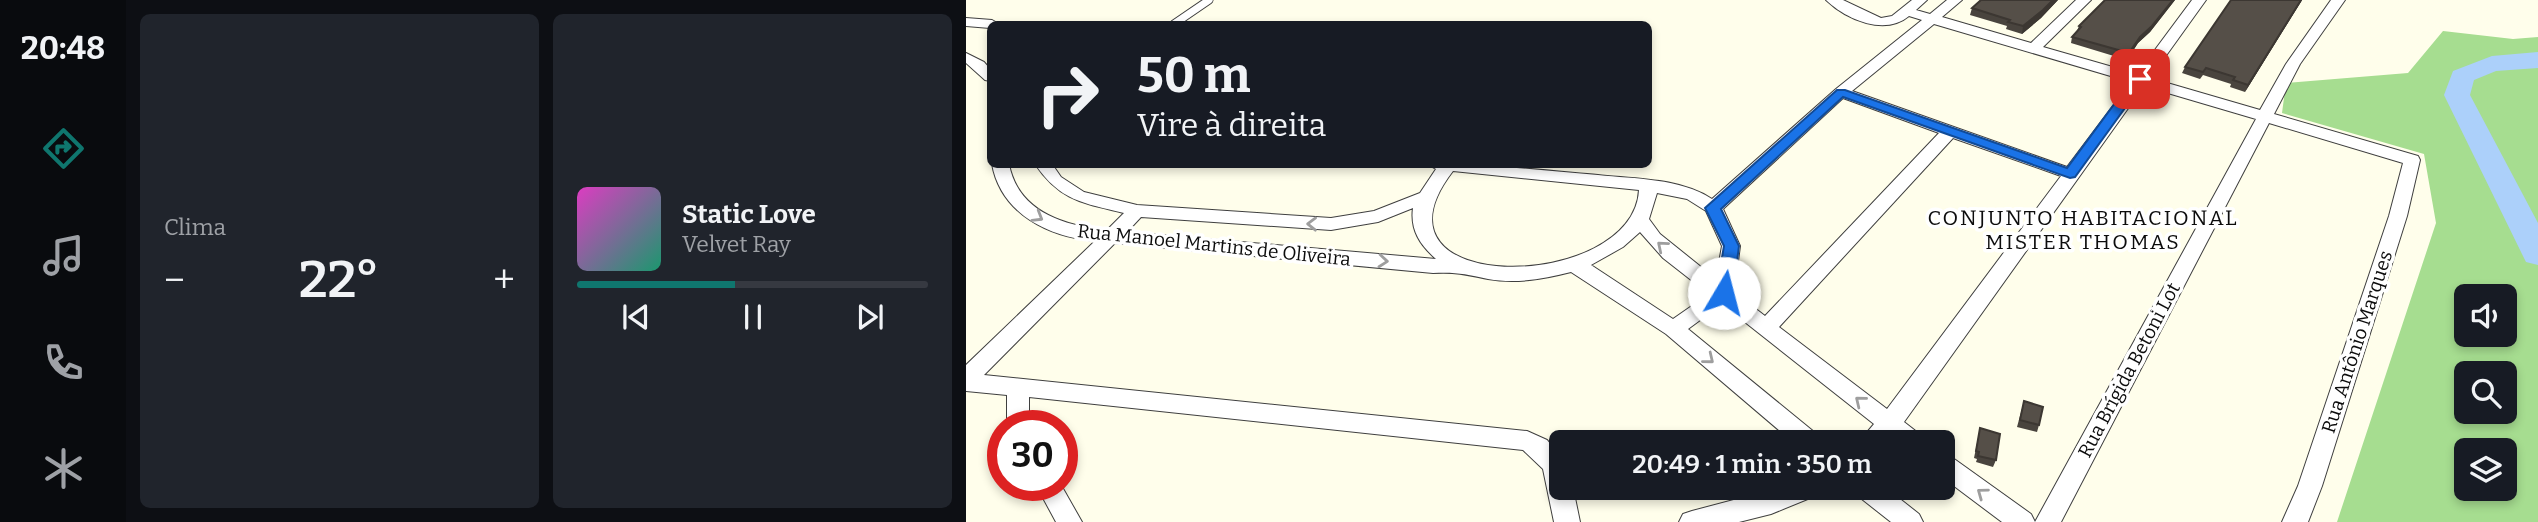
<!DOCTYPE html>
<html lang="pt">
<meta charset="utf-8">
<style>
body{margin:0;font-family:Bitter,serif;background:#20242c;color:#f1f3f6;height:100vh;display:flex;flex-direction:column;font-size:26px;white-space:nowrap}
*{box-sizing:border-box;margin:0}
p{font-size:23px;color:#9ea1a6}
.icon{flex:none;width:38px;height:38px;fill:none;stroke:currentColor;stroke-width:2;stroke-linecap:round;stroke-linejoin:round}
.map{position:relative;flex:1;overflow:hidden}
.panel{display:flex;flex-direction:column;gap:14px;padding:14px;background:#0d0f14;width:840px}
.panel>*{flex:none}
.banner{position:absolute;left:21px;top:21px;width:665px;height:147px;border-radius:10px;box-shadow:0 4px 10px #0003;background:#171b24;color:#f1f3f6;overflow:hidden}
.fabs{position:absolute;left:1488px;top:284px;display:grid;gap:14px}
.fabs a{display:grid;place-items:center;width:63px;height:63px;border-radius:10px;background:#171b24;box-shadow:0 4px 10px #0003;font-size:35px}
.speed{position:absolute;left:21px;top:410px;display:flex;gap:14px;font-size:35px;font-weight:700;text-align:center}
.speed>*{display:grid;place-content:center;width:91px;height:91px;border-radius:50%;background:#171b24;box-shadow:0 4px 10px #0003;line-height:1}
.speed .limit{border:10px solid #d22;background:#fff;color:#111}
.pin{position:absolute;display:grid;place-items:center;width:60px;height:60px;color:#fff;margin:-30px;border-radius:14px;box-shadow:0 4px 10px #0006}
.me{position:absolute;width:77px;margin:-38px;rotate:8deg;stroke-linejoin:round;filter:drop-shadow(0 0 5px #0008)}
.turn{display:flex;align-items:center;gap:24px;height:147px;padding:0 35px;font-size:32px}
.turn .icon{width:91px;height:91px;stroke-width:2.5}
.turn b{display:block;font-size:49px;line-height:60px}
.big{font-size:52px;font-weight:600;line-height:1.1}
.panel .card{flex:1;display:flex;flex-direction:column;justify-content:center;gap:10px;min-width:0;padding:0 24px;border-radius:10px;background:#20242c}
.song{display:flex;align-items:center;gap:21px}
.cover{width:84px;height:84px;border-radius:10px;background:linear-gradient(135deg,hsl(310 70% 55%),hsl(160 70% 35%))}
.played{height:7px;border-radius:4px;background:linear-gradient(90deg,#0f766e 45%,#363941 45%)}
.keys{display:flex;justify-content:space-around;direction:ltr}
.heat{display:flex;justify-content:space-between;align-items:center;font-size:38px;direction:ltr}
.panel .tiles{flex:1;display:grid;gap:14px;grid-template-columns:repeat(2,1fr)}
.trip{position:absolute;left:583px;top:430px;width:406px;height:70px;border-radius:10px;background:#171b24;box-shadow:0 4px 10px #0003;font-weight:600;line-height:70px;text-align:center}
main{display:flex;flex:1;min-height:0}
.tab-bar{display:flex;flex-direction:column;width:126px;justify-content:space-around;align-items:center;background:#090b0e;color:#9ea1a6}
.tab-bar .icon{width:49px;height:49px}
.tab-bar .active{color:#0f766e}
.tab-bar b{font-size:32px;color:#f1f3f6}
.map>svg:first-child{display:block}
</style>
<main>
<nav class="tab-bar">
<b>20:48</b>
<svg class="icon active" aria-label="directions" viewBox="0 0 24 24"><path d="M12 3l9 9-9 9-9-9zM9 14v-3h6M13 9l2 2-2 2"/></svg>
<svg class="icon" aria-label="music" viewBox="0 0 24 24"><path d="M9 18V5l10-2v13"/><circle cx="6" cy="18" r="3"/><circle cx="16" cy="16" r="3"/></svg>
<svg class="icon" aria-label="phone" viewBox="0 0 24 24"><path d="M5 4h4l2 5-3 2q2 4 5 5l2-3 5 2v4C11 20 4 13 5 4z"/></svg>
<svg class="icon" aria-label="climate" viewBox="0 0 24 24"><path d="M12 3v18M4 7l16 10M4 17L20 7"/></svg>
</nav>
<section class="panel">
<div class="tiles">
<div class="card"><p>Clima</p>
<div class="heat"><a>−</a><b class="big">22°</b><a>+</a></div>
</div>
<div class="card">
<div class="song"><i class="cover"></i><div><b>Static Love</b><p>Velvet Ray</p></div></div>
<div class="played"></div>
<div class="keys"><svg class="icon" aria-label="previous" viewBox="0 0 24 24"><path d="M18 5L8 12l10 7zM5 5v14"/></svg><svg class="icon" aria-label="pause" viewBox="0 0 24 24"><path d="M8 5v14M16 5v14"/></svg><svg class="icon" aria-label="next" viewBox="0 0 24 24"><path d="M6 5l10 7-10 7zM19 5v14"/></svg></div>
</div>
</div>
</section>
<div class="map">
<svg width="1572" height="522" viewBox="0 0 1572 522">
<rect width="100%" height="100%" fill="#fffeeb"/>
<path fill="#a6dd90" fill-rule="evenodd" d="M1477,31L1547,39L1572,37V522H1371L1470,223L1458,154L1316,113L1320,83L1442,73ZM1500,296H1538V334H1500ZM1500,373H1538V411H1500ZM1500,450H1538V488H1500Z"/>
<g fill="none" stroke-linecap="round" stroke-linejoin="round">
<path fill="#acd0fa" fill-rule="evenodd" d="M1572,52V68L1530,71L1508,80L1504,95L1572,223V265L1560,262L1556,254L1478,95L1487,71L1526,56Z"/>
<defs>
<path id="service" d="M208,24L243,0"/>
<path id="minor" d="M860,0H877L915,18L926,16L946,0H961L950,10L964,14L981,0H996L976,17L1065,43L1110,0H1125L1077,47L1171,74L1226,0H1240L1184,78L1294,110L1320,64L1365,0H1379L1334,64L1308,114L1452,156L1454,160L1441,216L1356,486L1342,522H1316L1332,486L1423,216L1437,163L1303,123L1095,522H1069L1290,119L1178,86L938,422L956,436L960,443H931L924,438L919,443H892L908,424L756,304L722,329L853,436L857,443H828L700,334L605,272C578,279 550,284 522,279C499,274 491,272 467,273L149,243L18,375L561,431L581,440L595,457V488H607L614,522H588L577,469L557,450L63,397V425H41V395L0,391V365L129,241C83,237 35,214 26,164H43C52,212 98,226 141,230L158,213C117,203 94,201 69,164H86L95,177L118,192L171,205L365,218L408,211L454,193L470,169L461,164C519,164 575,170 632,175C669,179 714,178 746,199L870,89L956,20L943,16C919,36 881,20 860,0ZM968,24L1165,82L1101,167L886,91ZM877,98L973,133L799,316L768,292L774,246L757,209ZM987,138L1095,176L921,409L813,327ZM487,171L673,190C668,293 389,298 487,171ZM691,193L721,199L740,211L756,246L750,279L694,234L683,219ZM447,208C444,230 454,245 470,259L161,232L175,217L365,230L412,222ZM674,232L697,258L743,294L707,319L625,265L657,247Z
M0,18L26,20L33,24H24V28L0,26Z
M0,53L18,62L24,69V81L19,80L0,63Z
M976,453L984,456L1065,514L1069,522H1036L976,477Z
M70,485H95L116,522H90Z
M813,488H852L849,496L805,514L773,522H713L717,514L726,511Z
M889,488H920L953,514L957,522H925L892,496Z"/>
</defs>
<use href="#service" stroke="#3f3f3f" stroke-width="9"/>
<use href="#minor" stroke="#3f3f3f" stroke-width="2"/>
<use href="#service" stroke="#fff" stroke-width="7"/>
<use href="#minor" fill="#fff" fill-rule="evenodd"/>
</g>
<path fill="#49443e" d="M1015,0H1092L1075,18L1056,34L1040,29L1041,26L1004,15L1006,8Z
M1139,0H1209L1184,32L1172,43L1161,60L1105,43L1106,37L1111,31L1113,26Z
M1336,0L1279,92L1264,87L1265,84L1237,75L1234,79L1216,73L1219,67Z
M1058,401L1073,425L1071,432L1051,427Z
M1014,428L1030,460L1027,467L1010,462L1011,459L1008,458Z"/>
<path fill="#3c3732" d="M1087,0H1092L1075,18L1056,34L1057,26Z
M1207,0H1209L1184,32L1172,43L1161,60L1163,53L1174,37Z
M1335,0H1336L1279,92L1282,85Z"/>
<path fill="#554f48" stroke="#3c3732" stroke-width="2" d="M1015,0H1087L1077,10L1057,26L1042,22L1044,20L1006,8Z
M1139,0H1207L1186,26L1174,37L1163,53L1106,37L1115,27L1113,26Z
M1265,0H1335L1282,85L1267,80L1269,77L1240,68L1237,72L1219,67Z
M1058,401L1077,407L1073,425L1054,420Z
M1014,428L1034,434L1030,460L1012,456L1013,452L1010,451Z"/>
<defs><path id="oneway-chevron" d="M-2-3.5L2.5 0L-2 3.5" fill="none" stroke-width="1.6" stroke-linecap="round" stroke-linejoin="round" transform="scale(1.75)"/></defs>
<g stroke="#9e9e9e">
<use href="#oneway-chevron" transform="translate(72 217) rotate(31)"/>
<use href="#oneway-chevron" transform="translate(346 224) rotate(-179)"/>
<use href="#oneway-chevron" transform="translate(696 246) rotate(-140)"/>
<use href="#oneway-chevron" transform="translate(417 261) rotate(5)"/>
<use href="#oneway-chevron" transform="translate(743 359) rotate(39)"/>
<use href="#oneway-chevron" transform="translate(894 401) rotate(-141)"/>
<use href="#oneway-chevron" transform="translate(1016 493) rotate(-144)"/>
</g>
<path fill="#1a73e8" stroke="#114b97" stroke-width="2" d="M1174,75L1180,79L1109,177L1104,178L877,97L755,209L773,246L767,293L758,299L750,293L758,246L739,208L871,90H879L1101,168L1169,76Z"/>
<g text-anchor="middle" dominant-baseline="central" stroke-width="7" stroke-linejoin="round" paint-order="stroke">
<g font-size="19" fill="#0c0c0c" stroke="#fff">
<text transform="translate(248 245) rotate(6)">Rua Manoel Martins de Oliveira</text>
<text transform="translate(1391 342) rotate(-72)">Rua Antônio Marques</text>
<text transform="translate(1163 370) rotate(-62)">Rua Brígida Betoni Lot</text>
</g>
<g font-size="21" letter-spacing="2" fill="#0c0c0c" stroke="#fff">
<text x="1117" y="218">CONJUNTO HABITACIONAL<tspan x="1117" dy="24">MISTER THOMAS</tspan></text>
</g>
</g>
</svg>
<div class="fabs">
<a><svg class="icon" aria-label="sound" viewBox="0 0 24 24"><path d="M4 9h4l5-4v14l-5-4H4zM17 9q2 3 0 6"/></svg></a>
<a><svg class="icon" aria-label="search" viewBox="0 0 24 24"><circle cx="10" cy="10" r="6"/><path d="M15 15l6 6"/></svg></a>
<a><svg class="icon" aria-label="layers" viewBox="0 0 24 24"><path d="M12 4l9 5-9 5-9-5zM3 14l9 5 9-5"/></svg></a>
</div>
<div class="speed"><div class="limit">30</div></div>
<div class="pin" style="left:1174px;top:79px;background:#d93025"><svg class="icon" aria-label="arrive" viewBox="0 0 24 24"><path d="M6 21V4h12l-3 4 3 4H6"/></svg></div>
<svg class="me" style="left:758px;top:293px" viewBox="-20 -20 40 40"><circle r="19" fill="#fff"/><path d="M0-13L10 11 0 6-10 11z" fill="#1a73e8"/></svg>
<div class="trip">20:49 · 1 min · 350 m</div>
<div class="banner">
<div class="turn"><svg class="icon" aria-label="right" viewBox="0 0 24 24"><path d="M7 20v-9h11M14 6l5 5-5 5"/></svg><div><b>50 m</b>Vire à direita</div></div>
</div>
</div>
</main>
